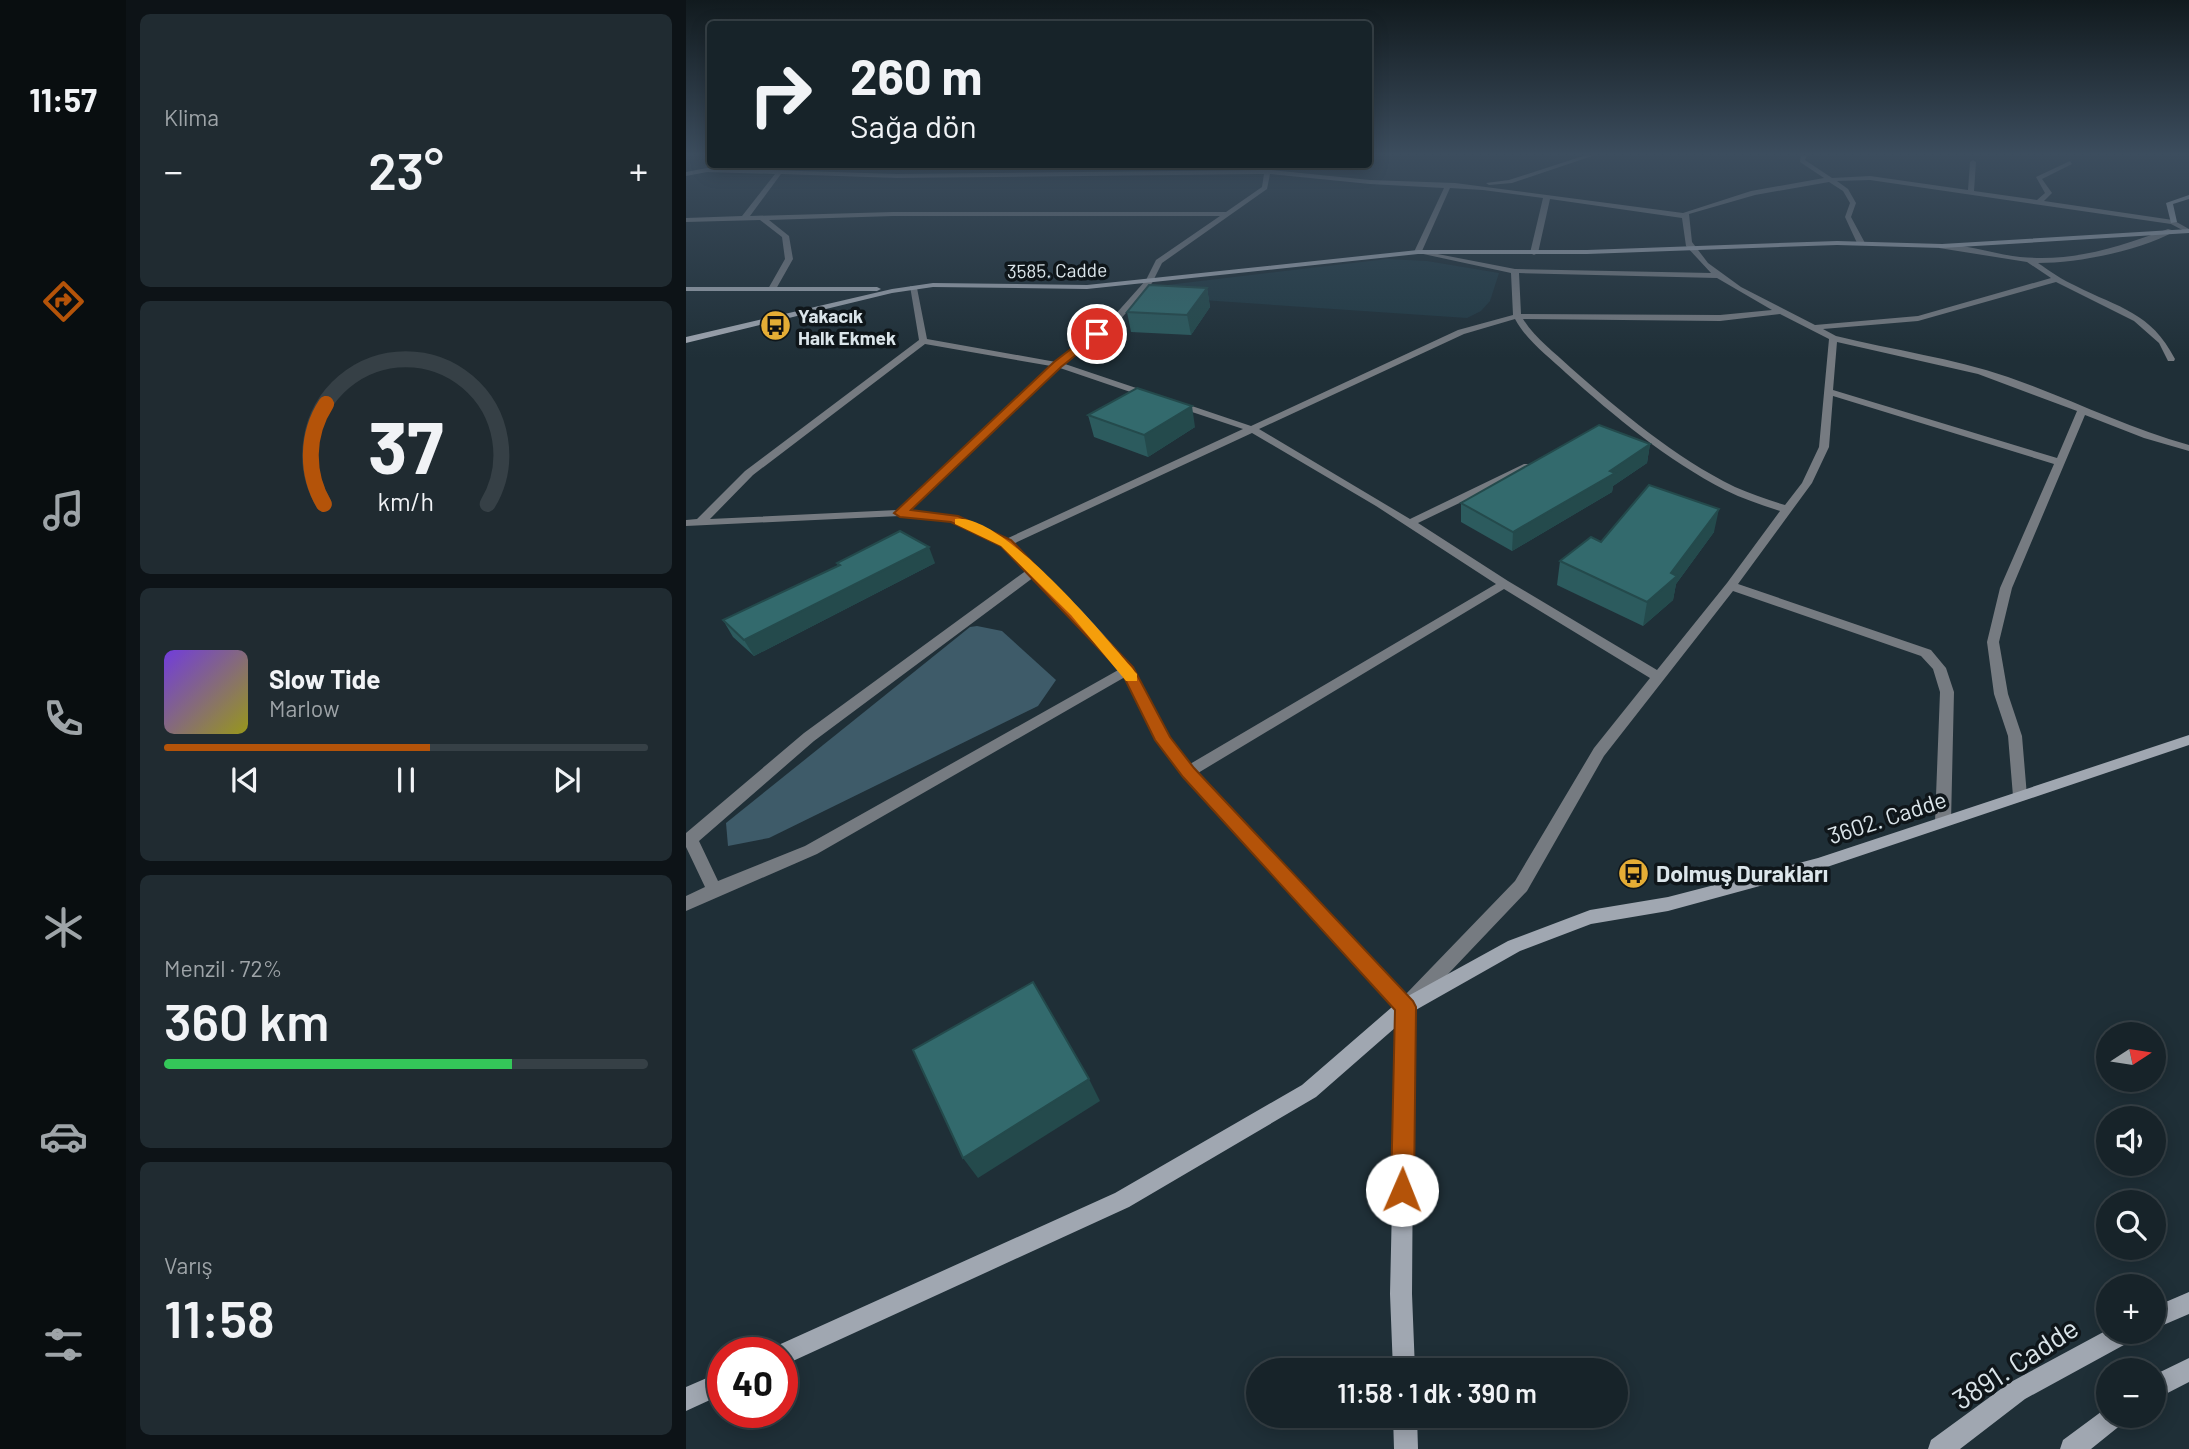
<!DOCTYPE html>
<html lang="tr">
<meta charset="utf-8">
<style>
body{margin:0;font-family:Barlow,sans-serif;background:#202b31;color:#f1f3f6;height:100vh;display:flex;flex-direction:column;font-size:26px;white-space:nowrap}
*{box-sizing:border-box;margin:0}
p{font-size:23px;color:#9ea4a8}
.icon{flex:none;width:38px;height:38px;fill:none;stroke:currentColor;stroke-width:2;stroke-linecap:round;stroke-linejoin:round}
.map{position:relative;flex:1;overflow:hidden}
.side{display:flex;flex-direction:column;gap:14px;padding:14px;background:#0d1317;width:560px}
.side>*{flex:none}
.banner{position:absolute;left:21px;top:21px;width:665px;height:147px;border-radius:7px;box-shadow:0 4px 18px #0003,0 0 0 2px #364046;background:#172329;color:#f1f3f6;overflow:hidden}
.needle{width:46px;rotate:78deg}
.controls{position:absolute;left:1410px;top:1022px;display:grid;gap:14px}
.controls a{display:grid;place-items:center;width:70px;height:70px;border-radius:50%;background:#172329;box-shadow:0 4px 18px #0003,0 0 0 2px #364046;font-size:35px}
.speed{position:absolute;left:21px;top:1337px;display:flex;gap:14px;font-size:35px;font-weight:700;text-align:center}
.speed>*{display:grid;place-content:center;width:91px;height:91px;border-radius:50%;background:#172329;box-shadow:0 4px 18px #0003,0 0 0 2px #364046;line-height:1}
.speed .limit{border:10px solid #d22;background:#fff;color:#111}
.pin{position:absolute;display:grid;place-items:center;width:60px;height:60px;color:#fff;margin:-30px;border:4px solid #fff;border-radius:50%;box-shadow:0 2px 7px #0007}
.me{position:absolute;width:77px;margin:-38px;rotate:1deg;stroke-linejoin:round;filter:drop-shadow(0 0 5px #0008)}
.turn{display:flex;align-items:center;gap:24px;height:147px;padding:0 28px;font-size:32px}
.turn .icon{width:91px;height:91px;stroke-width:2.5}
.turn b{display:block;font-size:49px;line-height:60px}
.big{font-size:52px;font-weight:600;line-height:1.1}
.side .card{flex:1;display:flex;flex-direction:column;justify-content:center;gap:10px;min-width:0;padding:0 24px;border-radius:10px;background:#202b31}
.side .dial{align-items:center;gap:0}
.dial svg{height:182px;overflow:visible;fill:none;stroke:#364046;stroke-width:7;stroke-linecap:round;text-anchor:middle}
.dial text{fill:#f1f3f6;stroke:none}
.song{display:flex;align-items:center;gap:21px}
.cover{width:84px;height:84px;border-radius:10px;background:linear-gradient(135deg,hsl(260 70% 55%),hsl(60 70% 35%))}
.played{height:7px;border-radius:4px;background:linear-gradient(90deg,#b45309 55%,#364046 55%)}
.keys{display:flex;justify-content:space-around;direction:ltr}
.heat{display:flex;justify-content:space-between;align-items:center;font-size:38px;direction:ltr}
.charge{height:10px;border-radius:5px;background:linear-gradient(90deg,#34c759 72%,#364046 0)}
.trip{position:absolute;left:560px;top:1358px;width:382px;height:70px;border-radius:35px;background:#172329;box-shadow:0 4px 18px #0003,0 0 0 2px #364046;font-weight:600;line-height:70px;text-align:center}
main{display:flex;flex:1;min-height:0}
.dock{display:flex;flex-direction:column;width:126px;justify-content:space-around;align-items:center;background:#090e10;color:#9ea4a8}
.dock .icon{width:49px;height:49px}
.dock .selected{color:#b45309}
.dock b{font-size:32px;color:#f1f3f6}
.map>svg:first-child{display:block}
</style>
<main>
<nav class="dock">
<b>11:57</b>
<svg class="icon selected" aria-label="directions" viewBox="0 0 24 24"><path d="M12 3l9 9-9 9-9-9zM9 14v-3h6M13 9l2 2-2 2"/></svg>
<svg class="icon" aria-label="music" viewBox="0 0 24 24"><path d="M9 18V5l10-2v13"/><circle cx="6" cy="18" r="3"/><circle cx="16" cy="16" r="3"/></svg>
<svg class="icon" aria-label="phone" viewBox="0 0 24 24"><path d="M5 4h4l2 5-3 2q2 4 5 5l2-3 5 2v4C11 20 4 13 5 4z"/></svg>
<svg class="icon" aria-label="climate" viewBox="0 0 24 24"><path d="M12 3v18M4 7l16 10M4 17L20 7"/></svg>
<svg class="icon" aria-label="car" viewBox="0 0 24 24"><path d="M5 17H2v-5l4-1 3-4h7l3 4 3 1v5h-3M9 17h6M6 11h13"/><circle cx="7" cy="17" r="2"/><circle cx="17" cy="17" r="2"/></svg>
<svg class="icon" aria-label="filters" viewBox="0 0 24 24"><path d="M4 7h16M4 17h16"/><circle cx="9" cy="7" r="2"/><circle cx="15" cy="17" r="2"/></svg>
</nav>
<section class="side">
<div class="card"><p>Klima</p>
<div class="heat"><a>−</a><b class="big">23°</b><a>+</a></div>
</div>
<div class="card dial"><svg viewBox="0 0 100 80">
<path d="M14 69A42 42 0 1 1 86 69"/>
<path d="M14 69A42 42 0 0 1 15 25" stroke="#b45309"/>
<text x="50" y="56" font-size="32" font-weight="700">37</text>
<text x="50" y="72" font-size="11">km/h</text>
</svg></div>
<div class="card">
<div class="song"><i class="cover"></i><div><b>Slow Tide</b><p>Marlow</p></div></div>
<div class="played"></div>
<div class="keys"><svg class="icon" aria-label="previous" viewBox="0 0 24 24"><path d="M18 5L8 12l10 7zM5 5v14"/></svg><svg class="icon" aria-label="pause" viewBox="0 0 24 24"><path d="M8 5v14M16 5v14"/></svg><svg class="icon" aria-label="next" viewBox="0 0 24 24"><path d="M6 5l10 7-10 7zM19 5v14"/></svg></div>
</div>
<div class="card"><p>Menzil · 72%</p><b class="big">360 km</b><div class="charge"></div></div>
<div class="card"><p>Varış</p><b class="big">11:58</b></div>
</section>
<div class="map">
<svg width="1503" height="1449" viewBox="0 0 1503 1449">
<rect width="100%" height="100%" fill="#1f2f37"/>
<path fill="#223a44" d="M701,259L741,261L813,273L804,301L795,311L781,318L486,298L481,285Z"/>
<path fill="#3e5b69" d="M291,626L316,631L370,680L352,706L83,838L42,846L40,823L284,627Z"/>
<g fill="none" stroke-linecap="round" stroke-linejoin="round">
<path fill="#767b81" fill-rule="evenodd" d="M900,155H909L826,183L803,185L800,183L823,180Z
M1115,155H1121L1119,160L1146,178L1184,176L1282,190L1284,162L1287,160L1290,162L1288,191L1351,200L1359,193L1350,177L1384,161L1386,164L1356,179L1366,193L1358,201L1487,220L1503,229L1502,233L1485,224L1184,180L1151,181L1162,189L1170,203L1165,217L1179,243L1175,245L1171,243L1159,217L1164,203L1157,191L1143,182L1069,195L1003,214L1006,242L1022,263L1055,287L1129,325L1232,316L1365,278L1341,262L1253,248V244C1279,244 1308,254 1334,257C1390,262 1431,247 1482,229L1489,231C1454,251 1392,263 1352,263C1364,271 1376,280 1390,286C1433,308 1465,312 1489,359L1488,361H1482L1473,343L1448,321L1370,282L1232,321L1137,329L1150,336C1207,350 1266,358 1322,377C1383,398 1441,428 1503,445V451L1458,438L1399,415L1326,588L1313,642L1322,694L1336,736L1341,796L1339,800H1329L1327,796L1322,736L1308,694L1301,642L1314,588L1368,464L1147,396L1143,447L1126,483L1052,584L1245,650L1260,668L1268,692L1265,822L1262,826H1252L1249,822L1254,692L1247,669L1235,656L1047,591L918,756L841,891L725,1013L719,1015L713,1013L497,776L472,744L439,677L131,854L0,911V896L19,887L0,847V833L118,733L341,570L316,545L265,522L214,516L0,526V520L11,519L59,471L233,340L224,286L231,288L241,339L370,362L427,317L460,280L470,260L534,216H207L83,220L103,236L107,259L90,289L86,291L82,289L99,259L96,237L74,220L0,222V218L56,216L89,174L21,172L0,176V172L21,168L211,174L579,170L580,164H586L585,170L684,180L769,183L997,213L1065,191L1138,178L1114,162ZM95,174L211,178L578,174L576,187L540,212H207L64,216ZM584,174L684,184L758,188L728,252L825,273L827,315L772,330L565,426L491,401H485V405L557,429L320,539L271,517L223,511L374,368L462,398H468V394L379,364L433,321L466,283L476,263L581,189ZM764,188L797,190L857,198L844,253L848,255L852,253L864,199L996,218L1000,246L1025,273L829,269L736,251ZM833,273L1031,278L1086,310L1034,315L835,314ZM1094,314L1143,339L1133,447L1116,483L1099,505C1082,500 1065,494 1049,487C988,457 935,412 885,368C868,352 849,338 837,319L1034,321ZM829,319C841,341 862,356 880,373C929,417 981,460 1039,490C1057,499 1076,505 1094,511L1041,583L971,670L822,581L732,523L846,468V464H838L724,519L573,429L778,334ZM1151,342L1292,374L1391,411L1371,458L1147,390ZM239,344L365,366L211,510L24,519L67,475ZM566,433L690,506L810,584L504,764L483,737L447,667L394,609L327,544ZM348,577L386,615L434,669L119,846L32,881L13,841L128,741ZM818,589L964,678L908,748L829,881L719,995L512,773Z"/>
<path fill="#a0a7b1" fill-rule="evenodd" d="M1503,195V199L1487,204L1491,222L1485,223L1480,203Z
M1503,229V233L1256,248L1151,245L901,254H732L401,289L247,287L206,293L0,343V337L206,289L247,283L401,285L732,250H901L1151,241L1256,244Z
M0,287H191L195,289L191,291H0Z
M1503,735V745L1132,870L982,911L905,924L834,951L728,1011L726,1294L729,1370H707L704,1294L710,1027L630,1097L443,1207L96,1366V1353H86L88,1347L429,1193L616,1085L713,1001L822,941L904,910L982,897L1132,858Z
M1503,1292V1314L1468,1329V1307Z
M1423,1329V1332H1450L1447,1340L1339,1399L1274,1449H1242L1245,1440L1323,1383Z
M1503,1358V1382L1468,1400V1375Z
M37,1371V1394L0,1411V1387Z
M1423,1406V1416H1440L1436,1424L1405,1449H1374L1377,1440Z
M707,1416H731L732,1449H708Z"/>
</g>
<path fill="#2c5b5e" d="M521,288L524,307L505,335L445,332L441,312Z
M402,415L509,427L462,457L408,437Z
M964,444L961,463L927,486L926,492L826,551L775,522V503Z
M1028,532L990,584L987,600L957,626L871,585L874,561L915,542Z
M151,563H249L68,656L47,637L37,620L152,566Z"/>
<path fill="#244a4c" d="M521,288L524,307L505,335L501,315Z
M506,406L509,427L462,457L458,435Z
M964,444L961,463L927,486L926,492L826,551L827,532Z
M1033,509L1028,532L990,584L987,600L957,626L961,602L985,573Z
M243,547L249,563L68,656L58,640Z
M403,1079L414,1101L292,1178L277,1158Z"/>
<path fill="#336a6d" stroke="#244a4c" stroke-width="2" d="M463,285L521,288L501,315L441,312Z
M451,388L506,406L458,435L402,415Z
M913,425L964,444L924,471L929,473L827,532L775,503Z
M963,485L1033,509L985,573L991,576L961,602L874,561L905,537L915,542Z
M214,531L243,547L58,640L37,620L154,565L151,563Z
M347,982L403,1079L277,1158L227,1050Z"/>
<linearGradient id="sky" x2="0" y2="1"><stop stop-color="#111a1e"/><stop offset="0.43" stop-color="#3c4d5e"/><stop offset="1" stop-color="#3c4d5e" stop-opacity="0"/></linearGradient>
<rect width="1503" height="358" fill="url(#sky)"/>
<path fill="#b45309" stroke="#753606" stroke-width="2" d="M407,332L416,334L375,367L225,510L272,516L325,540L447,667L484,737L508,768L727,1001L730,1007L728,1190L725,1198L716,1201L708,1198L705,1190L709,1010L497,777L469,740L436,673L315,546L265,522L214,517L208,513L368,362Z"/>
<path fill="#f59e0b" d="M269,519C316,511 421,639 451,674V681H440L385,615L315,546L269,524Z"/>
<defs>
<symbol id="bus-disc" viewBox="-11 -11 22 22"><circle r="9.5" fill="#e5ad35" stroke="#0f161a"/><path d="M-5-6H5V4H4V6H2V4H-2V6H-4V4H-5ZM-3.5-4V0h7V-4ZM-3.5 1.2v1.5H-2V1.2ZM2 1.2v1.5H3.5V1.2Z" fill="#111"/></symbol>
</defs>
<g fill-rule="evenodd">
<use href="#bus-disc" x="72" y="308" width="35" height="35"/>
<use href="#bus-disc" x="930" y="856" width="35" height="35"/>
</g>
<g text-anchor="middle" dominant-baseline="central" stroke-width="7" stroke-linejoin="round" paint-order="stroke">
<g font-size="19" fill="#dbe5ea" stroke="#0f161a">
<text transform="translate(371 270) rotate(-1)">3585. Cadde</text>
</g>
<g font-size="19" font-weight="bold" fill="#dbe5ea" stroke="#0f161a" text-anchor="start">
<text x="112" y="315">Yakacık<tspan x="112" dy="22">Halk Ekmek</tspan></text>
</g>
<g font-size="23" fill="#dbe5ea" stroke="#0f161a">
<text transform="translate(1201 817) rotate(-18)">3602. Cadde</text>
</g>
<g font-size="23" font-weight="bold" fill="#dbe5ea" stroke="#0f161a" text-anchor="start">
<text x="970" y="873">Dolmuş Durakları</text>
</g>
<g font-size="28" fill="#dbe5ea" stroke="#0f161a">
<text transform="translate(1329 1363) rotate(-33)">3891. Cadde</text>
</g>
</g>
</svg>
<div class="controls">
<a><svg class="needle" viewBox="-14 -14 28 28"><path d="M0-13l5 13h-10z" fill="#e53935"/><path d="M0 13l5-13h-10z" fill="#9ea4a8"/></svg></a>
<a><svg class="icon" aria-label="sound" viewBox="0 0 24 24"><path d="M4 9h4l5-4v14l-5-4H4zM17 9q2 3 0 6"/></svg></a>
<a><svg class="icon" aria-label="search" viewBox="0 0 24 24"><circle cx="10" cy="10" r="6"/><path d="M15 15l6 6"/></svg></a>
<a>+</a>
<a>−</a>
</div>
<div class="speed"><div class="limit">40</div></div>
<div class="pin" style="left:411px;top:334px;background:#d93025"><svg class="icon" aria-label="arrive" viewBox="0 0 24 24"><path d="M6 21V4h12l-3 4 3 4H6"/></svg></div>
<svg class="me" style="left:716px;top:1190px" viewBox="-20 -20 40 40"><circle r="19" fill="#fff"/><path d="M0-13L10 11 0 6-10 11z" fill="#b45309"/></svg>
<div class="trip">11:58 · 1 dk · 390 m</div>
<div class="banner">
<div class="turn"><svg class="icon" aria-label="right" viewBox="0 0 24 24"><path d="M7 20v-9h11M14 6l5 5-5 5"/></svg><div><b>260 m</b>Sağa dön</div></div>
</div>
</div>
</main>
